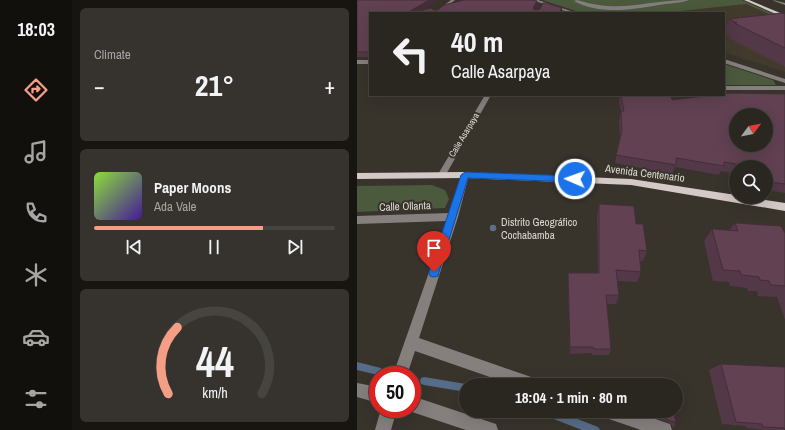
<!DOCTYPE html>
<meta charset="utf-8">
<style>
body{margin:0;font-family:"Archivo Narrow",sans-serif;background:#36332e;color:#f1f3f6;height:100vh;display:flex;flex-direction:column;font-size:15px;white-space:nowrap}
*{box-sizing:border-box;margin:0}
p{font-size:13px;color:#a5a5a5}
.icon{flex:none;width:22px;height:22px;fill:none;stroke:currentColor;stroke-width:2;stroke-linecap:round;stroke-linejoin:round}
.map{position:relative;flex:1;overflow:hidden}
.drawer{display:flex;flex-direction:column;gap:8px;padding:8px;background:#171512;width:285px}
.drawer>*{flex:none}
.top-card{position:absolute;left:12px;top:12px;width:356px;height:84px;border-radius:0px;box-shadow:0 4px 16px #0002,0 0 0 1px #46443f;background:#2a2721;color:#f1f3f6;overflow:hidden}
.needle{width:26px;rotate:58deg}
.tools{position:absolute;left:372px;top:108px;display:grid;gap:8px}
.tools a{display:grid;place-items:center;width:44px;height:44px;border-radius:50%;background:#2a2721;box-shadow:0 4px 16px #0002,0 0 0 1px #46443f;font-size:20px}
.speed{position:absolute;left:12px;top:366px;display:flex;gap:8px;font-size:20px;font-weight:700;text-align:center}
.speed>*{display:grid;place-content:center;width:52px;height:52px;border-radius:50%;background:#2a2721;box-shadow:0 4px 16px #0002,0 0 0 1px #46443f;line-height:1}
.speed .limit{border:6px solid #d22;background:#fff;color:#111}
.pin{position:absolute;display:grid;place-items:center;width:34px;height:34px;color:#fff;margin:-41px -17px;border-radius:50% 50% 50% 0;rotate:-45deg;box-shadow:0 0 4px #0007}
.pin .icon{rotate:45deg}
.me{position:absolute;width:44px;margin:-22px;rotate:272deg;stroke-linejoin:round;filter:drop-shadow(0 0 3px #0008)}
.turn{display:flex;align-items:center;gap:14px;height:84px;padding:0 16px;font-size:18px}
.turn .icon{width:52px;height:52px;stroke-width:2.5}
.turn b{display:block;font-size:28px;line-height:34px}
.big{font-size:30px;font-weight:800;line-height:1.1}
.drawer .tile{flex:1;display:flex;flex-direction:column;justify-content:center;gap:6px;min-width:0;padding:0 14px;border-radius:6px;background:#36332e}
.drawer .dial{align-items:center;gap:0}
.dial svg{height:104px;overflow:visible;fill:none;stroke:#46443f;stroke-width:7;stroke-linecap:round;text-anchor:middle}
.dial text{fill:#f1f3f6;stroke:none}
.song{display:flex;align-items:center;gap:12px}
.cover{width:48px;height:48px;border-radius:6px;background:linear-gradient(135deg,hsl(90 70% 55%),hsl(260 70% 35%))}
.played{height:4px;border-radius:2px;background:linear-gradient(90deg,#f49e86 70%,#46443f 70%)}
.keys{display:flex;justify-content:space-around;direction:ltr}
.heat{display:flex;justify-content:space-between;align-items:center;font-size:22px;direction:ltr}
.trip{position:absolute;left:102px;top:378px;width:224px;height:40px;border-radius:20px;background:#2a2721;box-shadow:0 4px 16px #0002,0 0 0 1px #46443f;font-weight:800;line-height:40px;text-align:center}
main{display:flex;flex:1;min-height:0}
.tab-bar{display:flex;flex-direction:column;width:72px;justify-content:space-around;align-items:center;background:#11100d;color:#a5a5a5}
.tab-bar .icon{width:28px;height:28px}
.tab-bar .selected{color:#f49e86}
.tab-bar b{font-size:18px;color:#f1f3f6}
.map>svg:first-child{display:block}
</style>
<main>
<nav class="tab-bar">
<b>18:03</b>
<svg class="icon selected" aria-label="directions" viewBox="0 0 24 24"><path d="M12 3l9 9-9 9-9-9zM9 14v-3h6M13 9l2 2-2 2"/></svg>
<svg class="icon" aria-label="music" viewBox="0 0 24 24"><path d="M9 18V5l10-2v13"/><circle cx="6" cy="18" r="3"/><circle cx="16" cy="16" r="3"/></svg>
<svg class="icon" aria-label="phone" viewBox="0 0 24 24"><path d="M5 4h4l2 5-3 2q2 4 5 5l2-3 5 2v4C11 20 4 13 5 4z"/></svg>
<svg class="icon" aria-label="climate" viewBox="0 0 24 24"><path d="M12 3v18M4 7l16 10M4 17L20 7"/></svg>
<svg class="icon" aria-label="car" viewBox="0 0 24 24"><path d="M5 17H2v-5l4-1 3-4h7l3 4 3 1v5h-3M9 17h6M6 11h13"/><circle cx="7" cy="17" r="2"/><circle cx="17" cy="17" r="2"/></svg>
<svg class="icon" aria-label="filters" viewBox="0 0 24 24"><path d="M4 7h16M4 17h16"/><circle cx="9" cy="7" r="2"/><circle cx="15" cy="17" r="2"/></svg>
</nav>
<section class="drawer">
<div class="tile"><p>Climate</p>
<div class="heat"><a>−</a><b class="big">21°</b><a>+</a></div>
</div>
<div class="tile">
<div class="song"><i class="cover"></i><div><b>Paper Moons</b><p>Ada Vale</p></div></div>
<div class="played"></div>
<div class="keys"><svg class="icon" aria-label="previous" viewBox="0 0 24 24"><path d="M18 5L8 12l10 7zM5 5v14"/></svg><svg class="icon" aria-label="pause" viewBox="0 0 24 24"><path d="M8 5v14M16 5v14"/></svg><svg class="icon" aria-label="next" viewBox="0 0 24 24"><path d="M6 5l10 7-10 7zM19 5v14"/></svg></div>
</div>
<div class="tile dial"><svg viewBox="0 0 100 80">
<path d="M14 69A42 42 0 1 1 86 69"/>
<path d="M14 69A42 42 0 0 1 21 18" stroke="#f49e86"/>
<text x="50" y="56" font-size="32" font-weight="700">44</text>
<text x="50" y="72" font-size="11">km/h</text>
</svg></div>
</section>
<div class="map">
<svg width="428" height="430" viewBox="0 0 428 430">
<rect width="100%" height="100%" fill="#38342c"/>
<path fill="#423b2d" d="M389,4L428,21V72L367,52V13H306Z"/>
<path fill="#4b593d" d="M185,0H385L428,19V21L389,4L306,13H225Z
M367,64L416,80L419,85H367Z
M75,185L88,190L92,199L88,208L0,212V186Z"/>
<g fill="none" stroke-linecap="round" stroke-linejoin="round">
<path fill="#576c88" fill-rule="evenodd" d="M0,362L24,368L25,371L24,374L21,375L0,370Z
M67,377L109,384L112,385H109V392L67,385L64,384L63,381L64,378Z
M182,411H200L241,427L243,430H225L184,414Z"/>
<path fill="#857f7e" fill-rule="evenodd" d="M94,0H98L82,13H77Z
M175,0H181L220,13H214Z
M220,0C264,14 289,0 332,0C325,3 316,3 308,4C280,9 243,16 217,1Z
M416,0L428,3V5L417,1Z
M367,59L428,79V83L367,63Z
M0,60H13V64H0Z
M367,86H428V90H367Z
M128,95H134L87,178H81L80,176Z
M108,172L112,175L101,217L62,338L177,378L182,380L184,385H156L58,351L50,375H36L90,221L0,224V216L92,213L104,175Z
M0,383L21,387V403L0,397Z
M55,396L139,424L141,430H109L55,412L49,409H55Z
M24,409H40L34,430H18Z
M244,411H275L313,424L315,430H284L246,417Z"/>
<path fill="#d4c9c6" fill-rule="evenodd" d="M387,0H392L428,15V18Z
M108,172L274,179L379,195V197H388L428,203V211L274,185L108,178L0,179V173Z"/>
</g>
<path fill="#533847" d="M0,0H81L63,11L180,1L181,6L178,10L205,8V13H13V57H0Z
M428,14V67L372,38V36L367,33L372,19Z
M428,94V193L409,190V167H379V174L364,171L362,175L318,167L315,174L258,163L263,137L262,120L264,111L262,101L263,95H313L315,100Z
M242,204L279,224L290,251L286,261H283L284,272L280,282L260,281L262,295L259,304H250L254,349L252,355H235V353L213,354L211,273H241L240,216Z
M378,223L428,233V320L420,297L401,296L400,291H391L390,288L373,286L372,282L356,281L347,241L355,229L372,230Z
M364,364L428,367V430H409L389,428V426L365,424L352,370Z
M280,411H317L319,426L316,427L313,423Z"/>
<path fill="#442e39" d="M72,0H81L60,13H50Z
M180,1L181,6L177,12L176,8Z
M205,8V13H202Z"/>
<path fill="#614152" stroke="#442e39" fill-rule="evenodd" d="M0,0H72L50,13H13V52H0Z
M107,0H176L180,1L176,8L178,10L183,9L186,3H189L205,8L202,13H55L74,8L76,10H81L87,5Z
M425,13L428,14V48L377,23H380L372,19Z
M367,93L428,94V184L413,182L410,169H409V167H396L367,162V166L319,158V165L259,155L265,131L264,111H267L264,95H313L315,100L356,95H367ZM379,115H409V145H379Z
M242,204L277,206L279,224H286L290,251L282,250L284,272L259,270L262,295H249L254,349H237L236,347H213L211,273H242Z
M378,223L424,226L428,233V286L414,285L412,281L403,280L402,277L384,275L383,271L366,270L355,229L381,231Z
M364,364L428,367V430L427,428L406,427L405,424L379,422Z
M248,377L267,385H246Z
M285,411H317L319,426L317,422Z"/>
<path fill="#1a73e8" stroke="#114b97" d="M108,172L218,176L222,179L218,182L111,178L82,272L81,276L77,277L73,276L72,272L104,175Z"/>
<circle fill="#5c6f8a" stroke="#38342c" stroke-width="1.5" cx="136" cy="228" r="4"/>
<g text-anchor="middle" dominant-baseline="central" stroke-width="4" stroke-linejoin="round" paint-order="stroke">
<g font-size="9" fill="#dcdad4" stroke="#38342c">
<text transform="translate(107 135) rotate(-59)">Calle Asarpaya</text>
</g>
<g font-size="11" fill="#dcdad4" stroke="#38342c">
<text transform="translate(288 173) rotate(7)">Avenida Centenario</text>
<text transform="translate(48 206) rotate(-2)">Calle Ollanta</text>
</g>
<g font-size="11" fill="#dcdad4" stroke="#38342c" text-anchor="start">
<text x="144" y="222">Distrito Geográfico<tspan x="144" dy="13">Cochabamba</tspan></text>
</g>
</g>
</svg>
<div class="tools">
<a><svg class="needle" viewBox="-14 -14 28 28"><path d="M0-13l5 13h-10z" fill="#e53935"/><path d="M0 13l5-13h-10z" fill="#a5a5a5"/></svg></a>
<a><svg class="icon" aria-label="search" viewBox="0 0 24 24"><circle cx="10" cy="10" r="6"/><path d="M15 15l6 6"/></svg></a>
</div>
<div class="speed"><div class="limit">50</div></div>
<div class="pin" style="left:77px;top:272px;background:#d93025"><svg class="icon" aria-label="arrive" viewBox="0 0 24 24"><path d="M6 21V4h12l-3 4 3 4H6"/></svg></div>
<svg class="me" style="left:218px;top:179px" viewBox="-20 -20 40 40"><circle r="17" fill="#1a73e8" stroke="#fff" stroke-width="3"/><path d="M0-11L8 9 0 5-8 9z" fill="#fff"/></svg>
<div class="trip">18:04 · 1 min · 80 m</div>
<div class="top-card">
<div class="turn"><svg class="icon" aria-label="left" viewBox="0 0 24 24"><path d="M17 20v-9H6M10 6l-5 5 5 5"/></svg><div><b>40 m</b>Calle Asarpaya</div></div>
</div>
</div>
</main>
